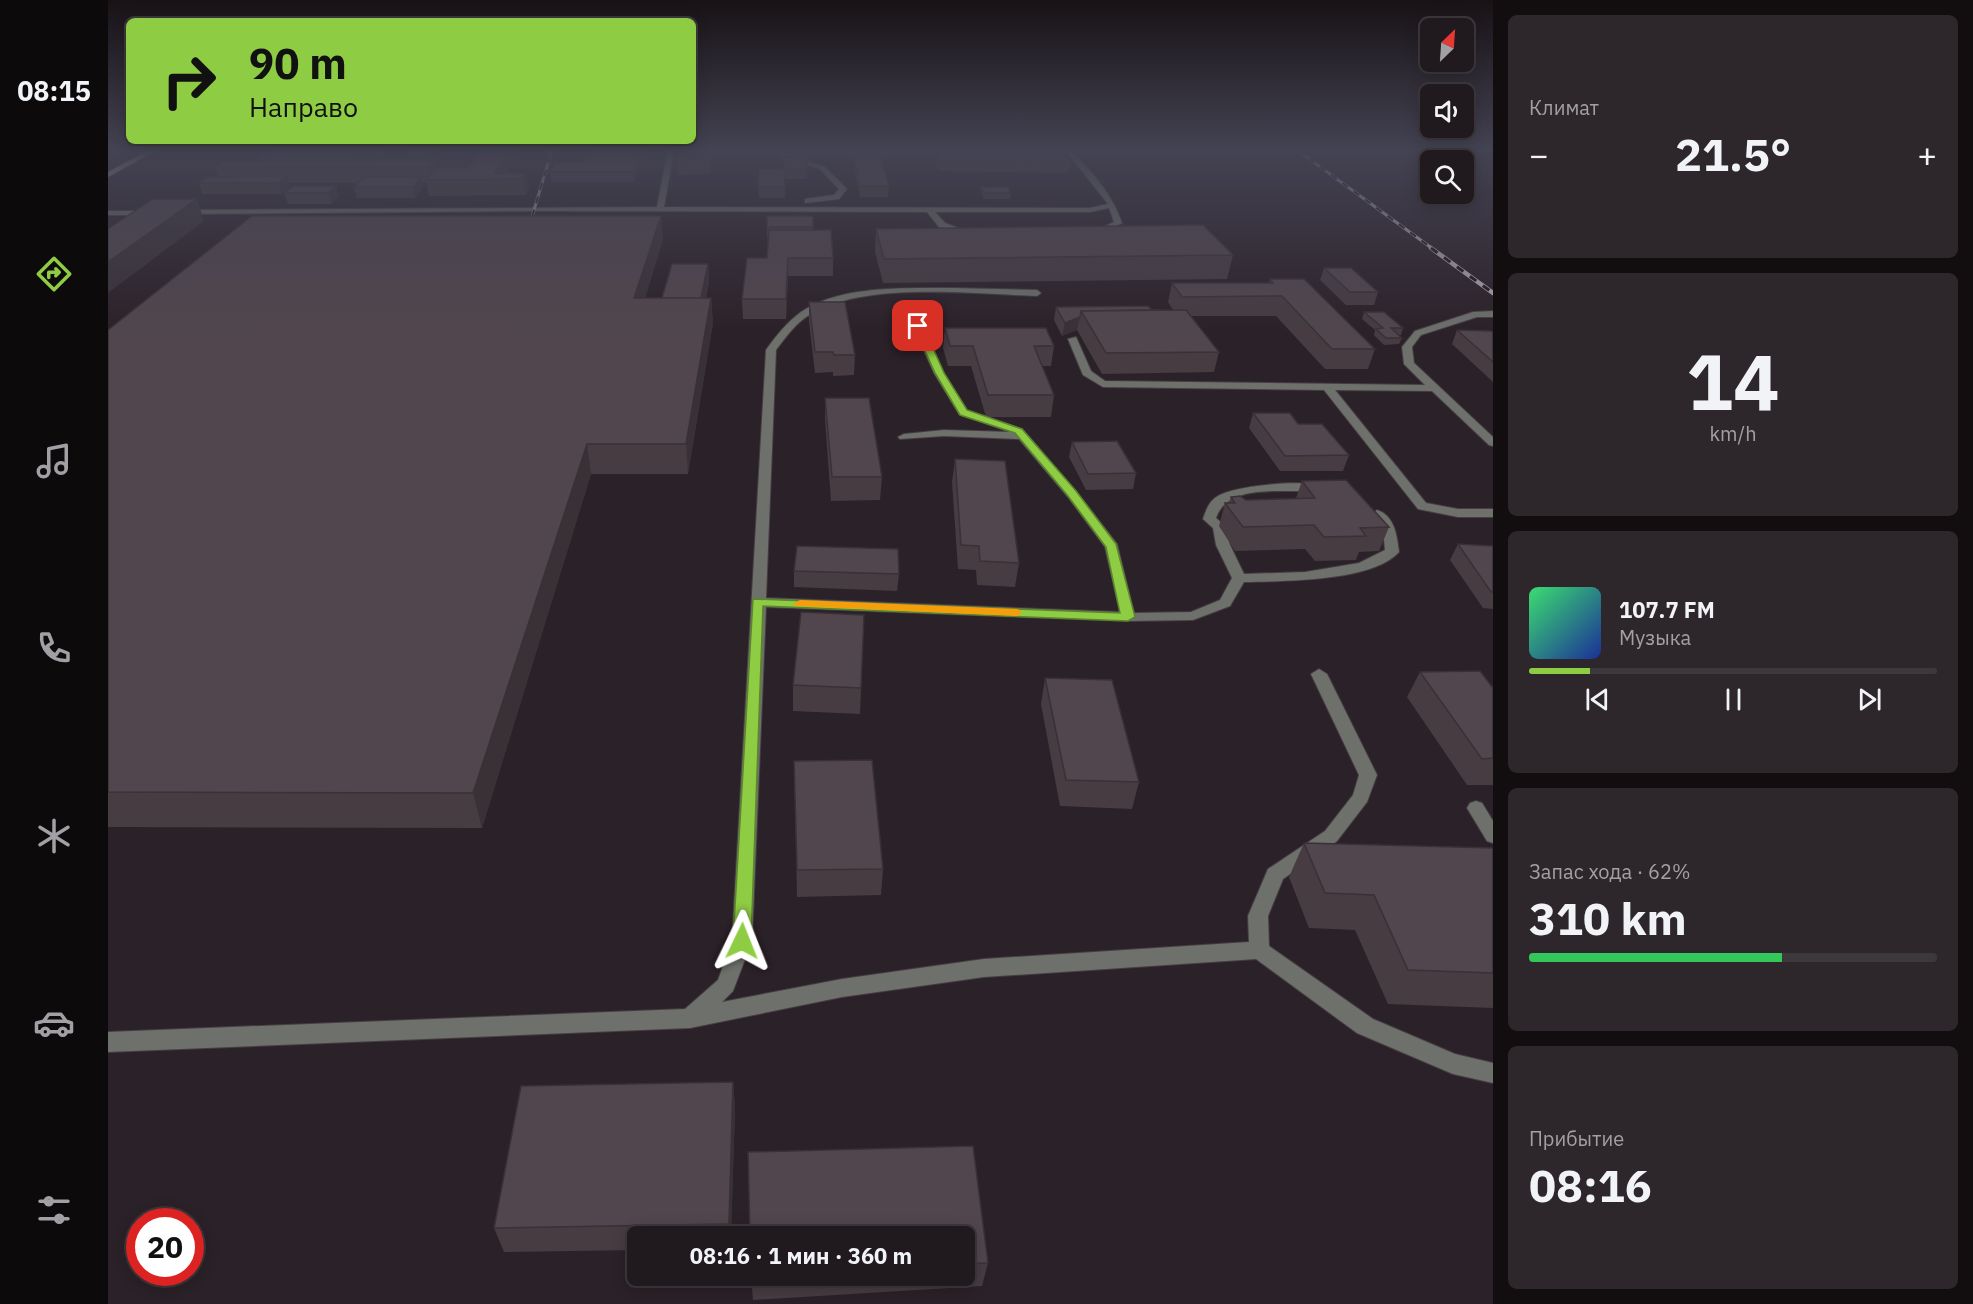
<!DOCTYPE html>
<html lang="ru">
<meta charset="utf-8">
<style>
body{margin:0;font-family:"IBM Plex Sans",sans-serif;background:#2d262b;color:#f1f3f6;height:100vh;display:flex;flex-direction:column;font-size:22px;white-space:nowrap}
*{box-sizing:border-box;margin:0}
p{font-size:20px;color:#a2a0a4}
.icon{flex:none;width:33px;height:33px;fill:none;stroke:currentColor;stroke-width:2;stroke-linecap:round;stroke-linejoin:round}
.map{position:relative;flex:1;overflow:hidden}
.panel{display:flex;flex-direction:column;gap:15px;padding:15px;background:#120e10;width:480px}
.panel>*{flex:none}
.guide{position:absolute;left:18px;top:18px;width:570px;height:126px;border-radius:9px;box-shadow:0 3px 15px #0003,0 0 0 2px #3d383c;background:#8ecd43;color:#111;overflow:hidden}
.needle{width:39px;rotate:25deg}
.controls{position:absolute;left:1312px;top:18px;display:grid;gap:12px}
.controls a{display:grid;place-items:center;width:54px;height:54px;border-radius:9px;background:#20191e;box-shadow:0 3px 15px #0003,0 0 0 2px #3d383c;font-size:30px}
.speed{position:absolute;left:18px;top:1208px;display:flex;gap:12px;font-size:30px;font-weight:700;text-align:center}
.speed>*{display:grid;place-content:center;width:78px;height:78px;border-radius:50%;background:#20191e;box-shadow:0 3px 15px #0003,0 0 0 2px #3d383c;line-height:1}
.speed .limit{border:9px solid #d22;background:#fff;color:#111}
.pin{position:absolute;display:grid;place-items:center;width:51px;height:51px;color:#fff;margin:-26px;border-radius:12px;box-shadow:0 3px 9px #0006}
.me{position:absolute;width:66px;margin:-33px;rotate:2deg;stroke-linejoin:round;filter:drop-shadow(0 0 4px #0008)}
.turn{display:flex;align-items:center;gap:21px;height:126px;padding:0 24px;font-size:27px}
.turn .icon{width:78px;height:78px;stroke-width:2.5}
.turn b{display:block;font-size:42px;line-height:51px}
.big{font-size:45px;font-weight:800;line-height:1.1}
.panel .widget{flex:1;display:flex;flex-direction:column;justify-content:center;gap:9px;min-width:0;padding:0 21px;border-radius:9px;background:#2d262b}
.panel .dial{align-items:center;gap:0}
.dial b{font-size:78px;line-height:1}
.song{display:flex;align-items:center;gap:18px}
.cover{width:72px;height:72px;border-radius:9px;background:linear-gradient(135deg,hsl(140 70% 55%),hsl(230 70% 35%))}
.played{height:6px;border-radius:3px;background:linear-gradient(90deg,#8ecd43 15%,#3d383c 15%)}
.keys{display:flex;justify-content:space-around;direction:ltr}
.heat{display:flex;justify-content:space-between;align-items:center;font-size:33px;direction:ltr}
.charge{height:9px;border-radius:4px;background:linear-gradient(90deg,#34c759 62%,#3d383c 0)}
.trip{position:absolute;left:519px;top:1226px;width:348px;height:60px;border-radius:9px;background:#20191e;box-shadow:0 3px 15px #0003,0 0 0 2px #3d383c;font-weight:800;line-height:60px;text-align:center}
main{display:flex;flex:1;min-height:0}
.tabs{display:flex;flex-direction:column;width:108px;justify-content:space-around;align-items:center;background:#0d0a0c;color:#a2a0a4}
.tabs .icon{width:42px;height:42px}
.tabs .active{color:#8ecd43}
.tabs b{font-size:27px;color:#f1f3f6}
.map>svg:first-child{display:block}
</style>
<main>
<nav class="tabs">
<b>08:15</b>
<svg class="icon active" aria-label="directions" viewBox="0 0 24 24"><path d="M12 3l9 9-9 9-9-9zM9 14v-3h6M13 9l2 2-2 2"/></svg>
<svg class="icon" aria-label="music" viewBox="0 0 24 24"><path d="M9 18V5l10-2v13"/><circle cx="6" cy="18" r="3"/><circle cx="16" cy="16" r="3"/></svg>
<svg class="icon" aria-label="phone" viewBox="0 0 24 24"><path d="M5 4h4l2 5-3 2q2 4 5 5l2-3 5 2v4C11 20 4 13 5 4z"/></svg>
<svg class="icon" aria-label="climate" viewBox="0 0 24 24"><path d="M12 3v18M4 7l16 10M4 17L20 7"/></svg>
<svg class="icon" aria-label="car" viewBox="0 0 24 24"><path d="M5 17H2v-5l4-1 3-4h7l3 4 3 1v5h-3M9 17h6M6 11h13"/><circle cx="7" cy="17" r="2"/><circle cx="17" cy="17" r="2"/></svg>
<svg class="icon" aria-label="filters" viewBox="0 0 24 24"><path d="M4 7h16M4 17h16"/><circle cx="9" cy="7" r="2"/><circle cx="15" cy="17" r="2"/></svg>
</nav>
<div class="map">
<svg width="1385" height="1304" viewBox="0 0 1385 1304">
<rect width="100%" height="100%" fill="#2b2128"/>
<g fill="none" stroke-linecap="round" stroke-linejoin="round">
<defs>
<path id="minor" d="M560,150H566L556,207L982,208L1000,204L957,150H963C984,173 1004,193 1014,223L986,237L982,235L983,233L1006,222L1001,208L982,212H827L837,223L861,232L862,234L858,236L831,227L819,212L427,211L75,214L71,212L75,210L549,207Z
M670,150H676V153L717,167L739,189L731,199L697,203V199L726,195L731,189L712,169L671,155Z
M0,211H42L46,213L42,215H0Z
M844,288L929,290L933,293L929,296C865,294 759,281 703,314C688,322 678,337 668,350L658,598L1012,612L997,547L960,497L911,439L836,436L792,439L790,437L796,434L836,430L903,432L851,414L826,373L805,326L810,323L815,326L836,373L859,410L914,429L968,491L1009,544L1026,613L1083,612L1112,600L1124,578L1108,545L1105,528L1095,519C1098,510 1101,501 1110,496C1126,486 1203,477 1216,489C1209,495 1198,492 1189,491C1161,491 1118,488 1108,518L1117,526L1122,545L1136,574L1197,572L1251,563L1277,550L1275,529L1263,514L1269,510C1287,516 1289,536 1291,552C1264,582 1174,581 1136,582L1122,606L1085,620L1020,621L658,607L644,941L625,991L614,1002L734,979L876,959L1141,942L1140,916L1160,869L1217,831L1245,795L1251,775L1203,674L1211,669L1219,674L1269,775L1259,802L1229,841L1175,879L1160,916L1161,946L1265,1019L1347,1054L1385,1063V1083L1345,1074L1249,1033L1148,959L876,977L734,997L582,1028L0,1052V1032L577,1009L610,980L624,941L658,350C668,336 679,322 693,312C732,285 798,288 844,288Z
M1385,311V317H1369L1313,335L1304,347L1306,363L1385,437V446L1381,445L1324,391L1227,390L1318,503L1350,509H1385V517H1350L1310,509L1216,390L995,387L975,375L960,339L968,337L983,371L997,381L1317,385L1296,364L1294,347L1307,331L1365,312Z
M1368,801L1374,803L1385,821V843L1379,841L1359,808L1362,803Z"/>
<path id="major" d="M41,150H49L0,177V172Z"/>
</defs>
<use href="#minor" stroke="#463d43" stroke-width="2"/>
<use href="#major" stroke="#463d43" stroke-width="2"/>
<use href="#minor" fill="#6d706b" fill-rule="evenodd"/>
<use href="#major" fill="#b7bdb2" fill-rule="evenodd"/>
<defs>
<path id="rail-far1" d="M1189,150L1325,249
M420,230L444,150"/>
<path id="rail" d="M1323,248L1385,293"/>
</defs>
<use href="#rail-far1" stroke="#b0a8ae" stroke-width="3"/>
<use href="#rail" stroke="#b0a8ae" stroke-width="4.5"/>
<use href="#rail-far1" stroke="#21181f" stroke-width="2" stroke-dasharray="7" stroke-linecap="butt"/>
<use href="#rail" stroke="#21181f" stroke-width="3" stroke-dasharray="8" stroke-linecap="butt"/>
</g>
<path fill="#463c42" d="M278,150L267,160H326L328,168H361L373,150H413L399,173H418L421,189L418,195L321,196L318,182H314L315,187L307,198H249L246,187L251,183H181L182,187L174,194H94L91,183L110,177L107,168L154,161L152,157Z
M298,150H329L325,154H299Z
M539,150L526,182H444L442,172L477,163L476,158Z
M604,150L602,174L570,175L569,159Z
M686,150H803L802,158H773L781,186L780,197H752L746,168V158H760L698,157L699,179H677V198H651L650,187L676,169L687,157Z
M835,150H896L895,155H905V153L962,162L960,173L831,171L828,165L829,155H837Z
M228,186L231,197L223,204H180L176,193Z
M873,187L903,193L902,199H876L873,192Z
M659,216H705V230L725,258V276H680L678,319H635L634,299L659,258L660,238H659Z
M768,229L1125,255L1119,279L775,283L767,252Z
M555,239L537,298H554L600,264L601,282L598,298H603L605,323L580,474H483L374,828L0,827V330Z
M1216,268L1270,292L1266,305H1238L1212,280Z
M1162,279L1267,349L1260,369H1217L1168,316H1083L1111,352L1106,372L994,374L969,330L954,336L946,320L948,307L1065,310L1060,302L1064,283H1161Z
M701,302L747,355L746,375L725,376V372L707,373L701,322Z
M1256,312L1295,328L1293,335H1291L1294,338L1291,344L1276,345L1266,335L1267,330L1254,319Z
M837,328L946,346L943,366H934L946,395L943,417H878L863,366H840L835,348Z
M1349,330L1385,332V382L1344,344Z
M717,398L774,477L772,500L723,501L717,420Z
M1145,413L1190,424L1241,455L1235,471H1172L1141,428Z
M964,442L1028,473L1025,489L978,490L961,457Z
M847,459L911,563L907,587L869,585L868,570L850,569L844,482Z
M1194,481L1281,527L1271,551L1251,552L1248,560L1207,561L1197,549L1127,551L1111,526L1117,503H1121L1123,497L1138,500L1188,498Z
M1350,544L1385,546V609L1375,608L1342,560Z
M686,571L791,574L789,591L686,587Z
M756,615L752,714L685,711V685Z
M1312,672L1385,688V785H1359L1299,697Z
M937,678L1031,782L1024,809L952,806L933,704Z
M686,761L775,869L773,895L689,897Z
M1196,843L1385,848V1008L1280,1004L1247,930L1201,928L1181,877Z
M625,1082L627,1108L623,1236H530V1250L396,1252L386,1228Z
M856,1236L880,1263L874,1286L645,1300L643,1275H856Z"/>
<path fill="#393136" d="M253,150H278L261,167H249L246,156Z
M401,150H413L395,179L386,174Z
M532,150H539L526,182L525,172L529,163V158Z
M602,150H604L602,174L601,159Z
M326,160L330,175L324,180L321,167Z
M418,173L421,189L418,195L415,179Z
M179,176L182,187L174,194L170,183Z
M313,177L315,187L307,198L305,187Z
M228,186L231,197L223,204L220,193Z
M89,199L96,221L0,293V262Z
M553,216L555,239L529,323L526,298Z
M680,258V276L678,319V299Z
M600,264L601,282L593,323L592,304Z
M603,298L605,323L580,474L578,444Z
M972,317L969,330L954,336L957,323Z
M479,444L483,474L374,828L365,793Z
M625,1082L627,1108L623,1236H622L621,1224Z"/>
<path fill="#51464d" stroke="#393136" stroke-width="1.5" d="M161,150H253L246,156L152,157Z
M373,150H401L386,174L418,173L415,179L318,180L327,168H361Z
M480,150H532L529,158H476Z
M570,150H602L601,159H569Z
M905,153H955L962,162L832,161L829,155H906Z
M676,157H698L699,169H676Z
M746,158H773L781,186H752Z
M326,160L321,167L107,168L116,162Z
M448,163H529L525,172H442Z
M651,169H676L677,187H650Z
M179,176L170,183H91L100,177Z
M256,177H313L305,187H246Z
M185,186H228L220,193H176Z
M873,187H900L903,193H876Z
M45,199H89L0,262V229Z
M144,216H553L526,298H603L578,444H479L365,793L0,792V330Z
M659,216H705V227H659Z
M1095,225L1125,255L776,259L768,229Z
M661,230H723L725,258H680L678,299H634L639,258H659Z
M564,264H600L593,298H554Z
M1216,268H1243L1270,292H1242Z
M1162,279H1196L1267,349H1224L1174,296L1074,297L1064,283H1165Z
M701,302H737L747,355H726L725,352H707Z
M1040,306L1044,310L973,311L972,317L957,323L948,307Z
M1078,310L1111,352L998,353L973,311Z
M1256,312H1276L1295,328H1283L1294,338H1278L1268,329L1275,328Z
M837,328H938L946,346H926L946,395H880L865,346H842Z
M1349,330L1383,331L1385,332V362Z
M717,398H761L774,477H724Z
M1145,413H1182L1190,424H1214L1241,455L1177,456Z
M1009,441L1028,473L980,474L964,442Z
M847,459L897,461L911,563L872,561L871,546L853,545Z
M1238,480L1281,527L1252,528L1258,536L1216,537L1206,525L1135,527L1117,503H1127L1123,497L1132,496L1138,500L1207,498L1194,481Z
M1350,544L1385,546V592H1383Z
M689,546L790,549L791,574L686,571Z
M693,612L756,615L753,688L685,685Z
M1372,671L1385,688V758L1374,759L1312,672Z
M937,678L1004,680L1031,782L958,780Z
M764,760L775,869L689,870L686,761Z
M1196,843L1385,848V973L1300,970L1266,895L1217,893Z
M625,1082L621,1224L386,1228L413,1086Z
M865,1146L880,1263L856,1264V1236H642L640,1152Z
M643,1275H673L643,1277Z"/>
<linearGradient id="sky" x2="0" y2="1"><stop stop-color="#181216"/><stop offset="0.45" stop-color="#444353"/><stop offset="1" stop-color="#444353" stop-opacity="0"/></linearGradient>
<rect width="1385" height="333" fill="url(#sky)"/>
<path fill="#8ecd43" stroke="#5c852c" stroke-width="1.5" d="M810,323L815,326L836,373L859,410L914,429L968,491L1008,544L1027,617L1020,621L655,606L643,941L641,946L634,949L628,946L625,941L645,599L1012,613L998,547L960,496L907,433L852,415L827,373L806,326Z"/>
<path fill="#f59e0b" d="M692,600L909,609L915,612L909,616L687,606L685,604Z"/>
</svg>
<div class="controls">
<a><svg class="needle" viewBox="-14 -14 28 28"><path d="M0-13l5 13h-10z" fill="#e53935"/><path d="M0 13l5-13h-10z" fill="#a2a0a4"/></svg></a>
<a><svg class="icon" aria-label="sound" viewBox="0 0 24 24"><path d="M4 9h4l5-4v14l-5-4H4zM17 9q2 3 0 6"/></svg></a>
<a><svg class="icon" aria-label="search" viewBox="0 0 24 24"><circle cx="10" cy="10" r="6"/><path d="M15 15l6 6"/></svg></a>
</div>
<div class="speed"><div class="limit">20</div></div>
<div class="pin" style="left:810px;top:326px;background:#d93025"><svg class="icon" aria-label="arrive" viewBox="0 0 24 24"><path d="M6 21V4h12l-3 4 3 4H6"/></svg></div>
<svg class="me" style="left:634px;top:941px" viewBox="-20 -20 40 40"><path d="M0-17L14 15 0 8-14 15z" fill="#8ecd43" stroke="#fff" stroke-width="4"/></svg>
<div class="trip">08:16 · 1 мин · 360 m</div>
<div class="guide">
<div class="turn"><svg class="icon" aria-label="right" viewBox="0 0 24 24"><path d="M7 20v-9h11M14 6l5 5-5 5"/></svg><div><b>90 m</b>Направо</div></div>
</div>
</div>
<section class="panel">
<div class="widget"><p>Климат</p>
<div class="heat"><a>−</a><b class="big">21.5°</b><a>+</a></div>
</div>
<div class="widget dial"><b>14</b><p>km/h</p></div>
<div class="widget">
<div class="song"><i class="cover"></i><div><b>107.7 FM</b><p>Музыка</p></div></div>
<div class="played"></div>
<div class="keys"><svg class="icon" aria-label="previous" viewBox="0 0 24 24"><path d="M18 5L8 12l10 7zM5 5v14"/></svg><svg class="icon" aria-label="pause" viewBox="0 0 24 24"><path d="M8 5v14M16 5v14"/></svg><svg class="icon" aria-label="next" viewBox="0 0 24 24"><path d="M6 5l10 7-10 7zM19 5v14"/></svg></div>
</div>
<div class="widget"><p>Запас хода · 62%</p><b class="big">310 km</b><div class="charge"></div></div>
<div class="widget"><p>Прибытие</p><b class="big">08:16</b></div>
</section>
</main>
